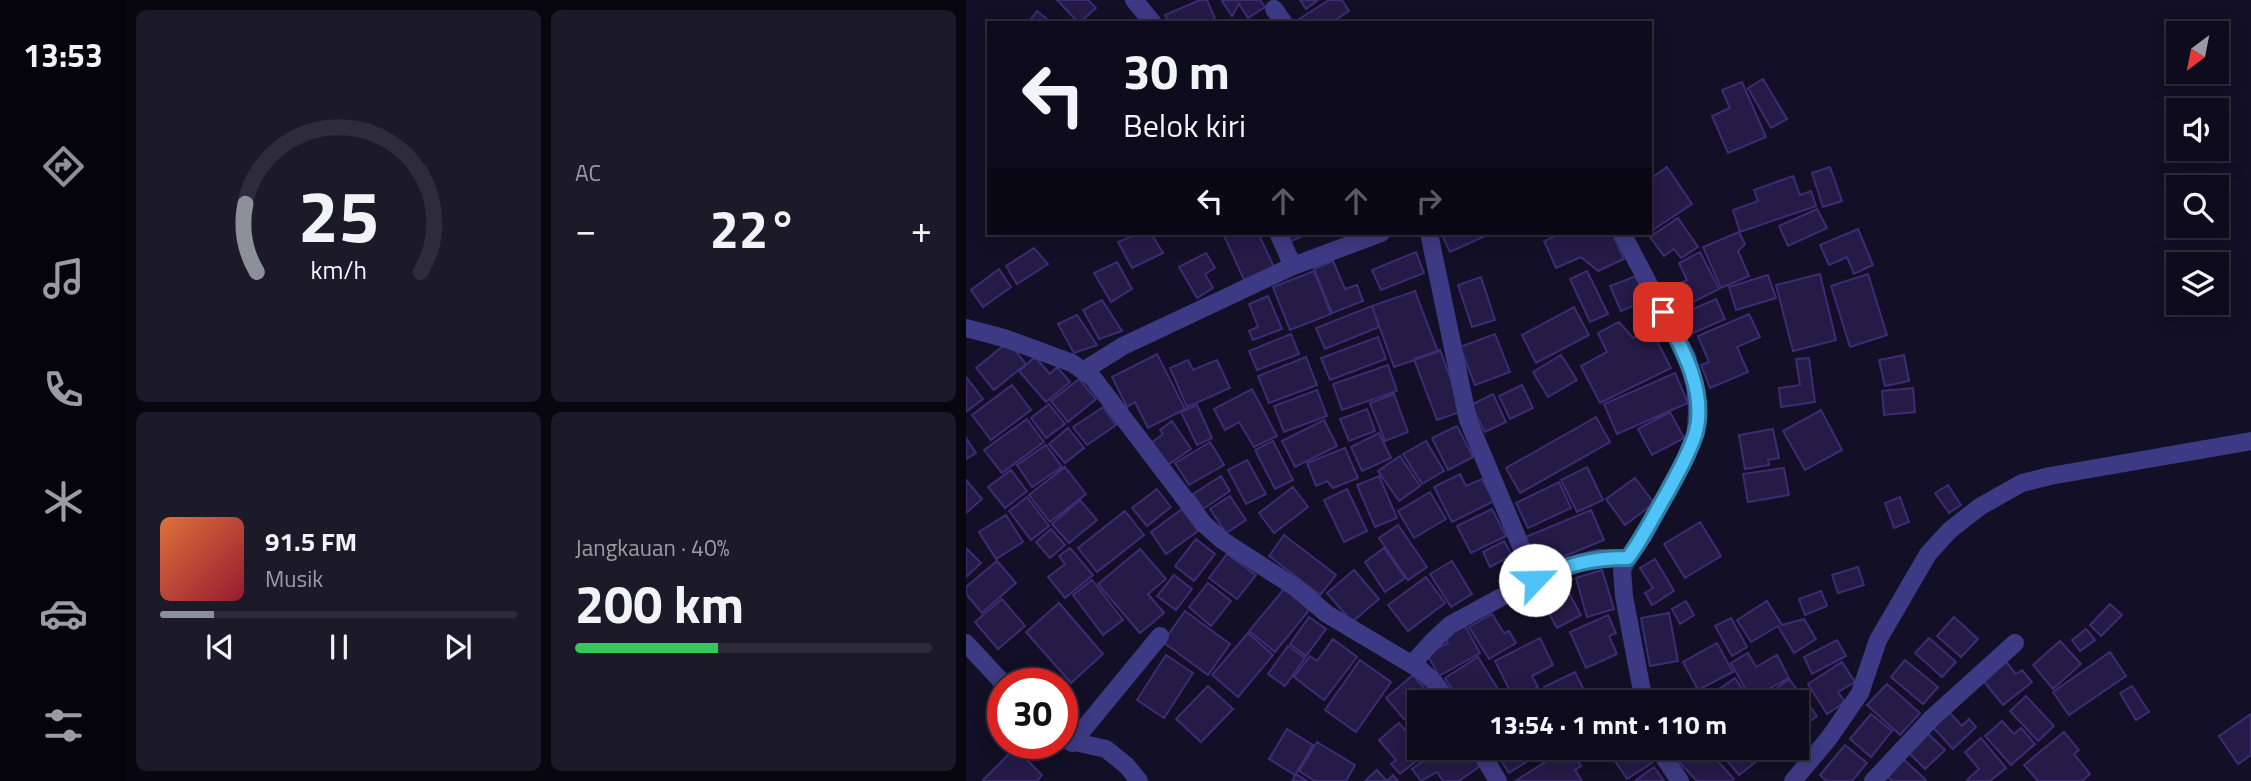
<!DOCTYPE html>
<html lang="id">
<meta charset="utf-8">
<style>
body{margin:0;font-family:"Titillium Web",sans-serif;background:#1c1929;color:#f1f3f6;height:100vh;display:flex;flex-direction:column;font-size:26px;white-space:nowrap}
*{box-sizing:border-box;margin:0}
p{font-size:23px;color:#9b9ba3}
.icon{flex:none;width:38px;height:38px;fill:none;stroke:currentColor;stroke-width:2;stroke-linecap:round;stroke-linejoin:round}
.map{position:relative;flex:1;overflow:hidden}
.side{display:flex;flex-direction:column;gap:10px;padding:10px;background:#08060f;width:840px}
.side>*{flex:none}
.guide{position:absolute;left:21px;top:21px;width:665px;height:214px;border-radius:0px;box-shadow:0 4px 18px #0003,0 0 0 2px #2e2b3b;background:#0e0b1c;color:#f1f3f6;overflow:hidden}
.needle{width:46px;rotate:212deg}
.buttons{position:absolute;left:1200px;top:21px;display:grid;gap:14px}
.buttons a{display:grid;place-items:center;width:63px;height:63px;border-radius:0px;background:#0e0b1c;box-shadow:0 4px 18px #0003,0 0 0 2px #2e2b3b;font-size:35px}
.speed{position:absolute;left:21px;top:668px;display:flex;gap:14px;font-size:35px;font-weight:700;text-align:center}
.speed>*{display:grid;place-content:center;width:91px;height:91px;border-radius:50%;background:#0e0b1c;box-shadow:0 4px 18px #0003,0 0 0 2px #2e2b3b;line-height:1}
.speed .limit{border:10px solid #d22;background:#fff;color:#111}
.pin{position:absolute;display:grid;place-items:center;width:60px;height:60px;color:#fff;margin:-30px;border-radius:14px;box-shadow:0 4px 10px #0006}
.me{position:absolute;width:77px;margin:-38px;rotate:66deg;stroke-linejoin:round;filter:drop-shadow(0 0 5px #0008)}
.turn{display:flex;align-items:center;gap:24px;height:147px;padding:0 21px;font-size:32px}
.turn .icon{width:91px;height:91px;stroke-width:2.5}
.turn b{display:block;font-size:49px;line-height:60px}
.lanes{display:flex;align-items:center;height:66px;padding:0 21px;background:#0003;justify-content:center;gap:35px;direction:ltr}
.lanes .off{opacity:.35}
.big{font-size:52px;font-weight:700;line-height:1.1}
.side .widget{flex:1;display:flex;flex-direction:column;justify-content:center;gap:10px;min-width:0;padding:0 24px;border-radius:10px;background:#1c1929}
.side .dial{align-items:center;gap:0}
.dial svg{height:182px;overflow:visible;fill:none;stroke:#2e2b3b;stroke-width:7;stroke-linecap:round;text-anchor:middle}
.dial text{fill:#f1f3f6;stroke:none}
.song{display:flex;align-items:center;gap:21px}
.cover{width:84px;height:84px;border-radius:10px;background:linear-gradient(135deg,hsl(20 70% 55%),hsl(350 70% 35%))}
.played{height:7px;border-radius:4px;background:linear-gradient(90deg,#8c9099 15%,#2e2b3b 15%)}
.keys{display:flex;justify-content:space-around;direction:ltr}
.heat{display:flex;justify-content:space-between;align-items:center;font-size:38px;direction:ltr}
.charge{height:10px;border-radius:5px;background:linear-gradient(90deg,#34c759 40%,#2e2b3b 0)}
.side .tiles{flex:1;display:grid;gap:10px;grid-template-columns:repeat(2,1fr)}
.trip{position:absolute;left:441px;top:690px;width:402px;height:70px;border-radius:0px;background:#0e0b1c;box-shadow:0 4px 18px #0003,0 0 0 2px #2e2b3b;font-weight:700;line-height:70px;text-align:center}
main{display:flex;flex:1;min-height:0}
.menu{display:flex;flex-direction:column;width:126px;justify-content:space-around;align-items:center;background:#06040b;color:#9b9ba3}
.menu .icon{width:49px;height:49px}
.menu .current{color:#8c9099}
.menu b{font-size:32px;color:#f1f3f6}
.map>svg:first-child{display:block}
</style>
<main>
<nav class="menu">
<b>13:53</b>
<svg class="icon current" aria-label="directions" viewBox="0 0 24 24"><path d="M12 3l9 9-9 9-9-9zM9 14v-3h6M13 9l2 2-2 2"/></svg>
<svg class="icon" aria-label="music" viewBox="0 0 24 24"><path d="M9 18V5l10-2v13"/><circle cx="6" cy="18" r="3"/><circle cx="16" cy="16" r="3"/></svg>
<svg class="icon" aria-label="phone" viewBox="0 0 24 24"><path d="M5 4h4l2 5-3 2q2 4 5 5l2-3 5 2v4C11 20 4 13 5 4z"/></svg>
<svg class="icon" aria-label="climate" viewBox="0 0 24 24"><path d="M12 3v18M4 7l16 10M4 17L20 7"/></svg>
<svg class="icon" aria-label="car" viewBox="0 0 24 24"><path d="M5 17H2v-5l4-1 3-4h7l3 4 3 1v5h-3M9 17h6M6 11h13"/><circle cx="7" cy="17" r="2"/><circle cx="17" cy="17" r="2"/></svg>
<svg class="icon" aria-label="filters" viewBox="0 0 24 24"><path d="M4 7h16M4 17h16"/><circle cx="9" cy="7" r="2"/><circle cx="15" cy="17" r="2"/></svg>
</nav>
<section class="side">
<div class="tiles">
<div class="widget dial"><svg viewBox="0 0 100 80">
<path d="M14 69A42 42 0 1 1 86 69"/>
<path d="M14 69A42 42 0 0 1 9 39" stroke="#8c9099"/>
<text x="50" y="56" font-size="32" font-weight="700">25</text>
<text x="50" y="72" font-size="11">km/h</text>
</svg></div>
<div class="widget"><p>AC</p>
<div class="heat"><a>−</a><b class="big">22°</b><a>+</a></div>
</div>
<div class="widget">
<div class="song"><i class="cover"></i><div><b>91.5 FM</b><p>Musik</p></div></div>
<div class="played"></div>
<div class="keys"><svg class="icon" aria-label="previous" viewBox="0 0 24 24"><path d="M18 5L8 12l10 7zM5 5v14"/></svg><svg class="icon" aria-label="pause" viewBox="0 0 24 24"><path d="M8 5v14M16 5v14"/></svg><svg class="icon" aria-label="next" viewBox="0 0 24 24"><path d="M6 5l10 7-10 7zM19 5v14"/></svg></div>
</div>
<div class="widget"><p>Jangkauan · 40%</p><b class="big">200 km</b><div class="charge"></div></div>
</div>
</section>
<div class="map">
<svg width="1285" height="781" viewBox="0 0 1285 781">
<rect width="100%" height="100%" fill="#130f26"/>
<path fill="#241b47" stroke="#3b2d73" stroke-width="2" d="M91,0H122L130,8L113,23Z
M234,0H241L250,21L203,23L199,15Z
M259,0H294L299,7L282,18L273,4L266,16L256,1Z
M334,0H352L340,9Z
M363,0H376L383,11L365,23H331L330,21Z
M71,11L86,23H62Z
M797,79L821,119L805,128L782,88Z
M776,82L800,137L762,153L746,116L764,108L756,90Z
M701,167L726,204L684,232V179Z
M864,167L876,201L857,207L846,173Z
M827,176L834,195L845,191L850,206L774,232L767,210L792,201L788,190Z
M851,209L861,228L822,246L813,226Z
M712,218L732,247L715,258L708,249L698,256L684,237Z
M892,229L907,265L888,274L881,257L863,265L854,245Z
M773,232L779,244L772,251L783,276L755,288L737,247Z
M174,233H185L197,253L166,268L152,242Z
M257,233H292L308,267L278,280Z
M320,233H334L335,237L323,242Z
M475,233H526L484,252Z
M597,233H646L658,259L632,271L615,257L590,268L578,241Z
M68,248L82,264L51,284L40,266Z
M450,252L458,273L415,290L406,270Z
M734,252L753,289L711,310L701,289L721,280L713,263Z
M240,253L249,268L239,274L247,288L231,298L213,267Z
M367,261L379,289L391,285L397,301L366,313L348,269Z
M151,262L166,289L145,302L128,273Z
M33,269L45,287L17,307L5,290Z
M348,271L365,314L324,330L307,287Z
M621,271L642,314L624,322L604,279Z
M854,274L870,340L827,351L810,285Z
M902,274L921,335L884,347L865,286Z
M802,275L810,298L770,310L763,287Z
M670,276L681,300L655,311L644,286Z
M515,277L529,320L506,327L492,285Z
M449,291L472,352L428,367L406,306Z
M302,296L316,329L287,340L283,331L292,327L283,304Z
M750,299L759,319L718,337L709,317Z
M136,300L156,331L133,339L117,310Z
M406,306L413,327L359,349L350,328Z
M608,307L623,335L570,363L556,335Z
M783,314L794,337L771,347L782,372L744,388L735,365L743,362L732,336Z
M111,315L131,345L108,353L92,324Z
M653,322L667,338L685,329L705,368L634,403L615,366L641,352L632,333Z
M325,334L333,354L291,370L283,351Z
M529,334L544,372L509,385L494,347Z
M412,337L420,359L364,380L355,358Z
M42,342L60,364L28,390L10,368Z
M474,350L497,411L471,420L448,359Z
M191,354L219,409L182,428L169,402L161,407L146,377Z
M595,355L611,380L582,397L567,372Z
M938,355L943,381L919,386L913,360Z
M69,357L84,374L91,367L104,382L80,402L53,371Z
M340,357L351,385L303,403L292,376Z
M843,358L849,402L815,407L813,388L834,385L830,359Z
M222,360L227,370L251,360L264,388L221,407L204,368Z
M422,365L431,391L376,410L367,384Z
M709,373L722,403L651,434L638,404Z
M1,378L17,399L0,412V379Z
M113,379L130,399L102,422L85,401Z
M46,385L65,410L25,440L6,415Z
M556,385L567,408L544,419L533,396Z
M947,388L949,412L918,415L916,391Z
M286,389L311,436L288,447L273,422L259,430L248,409Z
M351,390L361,416L318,432L308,406Z
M428,394L442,432L419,441L404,403Z
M527,394L540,422L519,432L505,405Z
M83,404L99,424L80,438L65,418Z
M231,405L246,438L231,445L215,412Z
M137,407L150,425L121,445L107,427Z
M401,409L409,431L383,441L374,419Z
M855,410L876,450L839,470L817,431Z
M704,412L718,438L686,455L672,429Z
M630,417L644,442L554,493L540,468Z
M61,419L78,442L36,473L18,450Z
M358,420L371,446L329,467L316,441Z
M206,421L225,449L200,466L185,443L197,434L194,430Z
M491,426L507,457L482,470L466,438Z
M102,428L118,448L99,463L83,444Z
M807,429L813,458L802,460L803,465L779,469L773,435Z
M413,433L425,458L396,471L385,447Z
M0,438L10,453L0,459Z
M307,441L327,480L309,489L289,450Z
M460,441L478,471L456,484L437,454Z
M244,442L258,465L223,485L209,463Z
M80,445L96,467L66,487L51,465Z
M379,448L392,478L367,488L361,481L350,486L341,463Z
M434,456L454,486L433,501L412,471Z
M281,460L300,494L280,504L262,470Z
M99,467L120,494L84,522L63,495Z
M621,467L637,500L611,512L595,480Z
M818,468L823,495L782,502L777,474Z
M45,470L61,491L39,508L22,487Z
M494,474L500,486L516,479L528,501L486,522L468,487Z
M255,476L264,491L237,509L227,494Z
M413,476L431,518L409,527L391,485Z
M669,478L688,503L659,525L640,499Z
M0,480L16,499L0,513Z
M593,482L605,508L562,528L550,503Z
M982,485L995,505L983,513L969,493Z
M327,487L342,507L308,533L293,513Z
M191,489L205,507L181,526L166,508Z
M381,489L401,531L378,542L358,500Z
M464,492L480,519L448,538L432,511Z
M264,496L280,520L260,533L244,509Z
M61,497L83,526L65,540L43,511Z
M934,497L943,522L928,528L919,503Z
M114,500L131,520L103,543L86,524Z
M216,509L232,531L200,554L185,532Z
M526,509L540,536L505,553L491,526Z
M625,510L638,540L570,568L557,538Z
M159,511L178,535L131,572L112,548Z
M40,515L57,542L30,559L13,532Z
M734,522L755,556L719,578L698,544Z
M432,525L461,567L442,580L413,538Z
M85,529L99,545L84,558L70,542Z
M318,535L370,575L354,595L303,556Z
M230,539L249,554L228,581L209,566Z
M538,541L546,555L524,567L517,552Z
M0,548L15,563L0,577Z
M104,548L127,575L99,598L82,577L99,564L93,556Z
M418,548L439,578L419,592L399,562Z
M174,549L200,579L182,594L198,613L174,633L132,584Z
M261,554L290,575L271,599L243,578Z
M689,559L708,591L686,605L679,593L687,588L674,568Z
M31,561L50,583L16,613L0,594V587Z
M486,561L506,594L485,607L464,574Z
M892,567L898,585L872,593L866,575Z
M388,570L413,599L386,622L361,593Z
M636,570L648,609L621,617L610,578Z
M208,575L226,589L210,610L191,596Z
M460,577L479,603L442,631L422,605Z
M126,580L157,620L137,635L107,595Z
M597,582L615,615L591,628L573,595Z
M242,583L265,601L245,626L223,607Z
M319,588L344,609L309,652L283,631Z
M855,591L861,606L839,615L833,599Z
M36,599L59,626L32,649L9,622Z
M720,601L728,615L714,624L706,609Z
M801,601L816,625L838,619L850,639L828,653L812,626L785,642L771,620Z
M93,603L137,654L105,683L60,632Z
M1144,604L1156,615L1135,636L1124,625Z
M219,611L264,644L242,675L197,642Z
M703,613L712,661L684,666L675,618Z
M526,614L538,633L543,631L550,643L523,659L503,627Z
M642,615L650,633L643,636L651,654L620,668L604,632Z
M343,617L360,629L340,656L324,644Z
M988,617L1012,639L995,657L971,636Z
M765,618L781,647L766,656L749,626Z
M498,624L514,653L473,676L461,654L482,643L477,635Z
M1120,629L1129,640L1114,651L1106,640Z
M282,633L307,655L272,697L246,675Z
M574,638L587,665L566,676L572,687L548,699L529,661Z
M963,638L990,662L976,677L949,653Z
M367,639L391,657L358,700L328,677L344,656L351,661Z
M871,640L880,656L846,674L838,657Z
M1094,641L1115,664L1087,689L1067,665Z
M751,643L767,672L732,690L717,662Z
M322,646L339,658L319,686L302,674Z
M1144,652L1160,676L1103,715L1087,692Z
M782,653L790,667L811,655L823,678L785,699L765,663Z
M200,655L227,673L198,718L171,700Z
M512,657L540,702H494L479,678Z
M1038,659L1050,674L1056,670L1066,682L1037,705L1014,677Z
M394,660L425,682L390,732L359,710Z
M939,660L972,687L957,704L925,677Z
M876,662L889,682L872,692L879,702L861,714L842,684Z
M609,672L624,702H585L578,687Z
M447,675L465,696L459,702H453V707L438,719L420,698Z
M769,678L785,702L725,701L742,690L749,692Z
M823,679L851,716L831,731V702L794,701Z
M921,684L954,713L934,735L901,705Z
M242,686L267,709L235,742L210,719Z
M1166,686L1183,712L1170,720L1154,693Z
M568,691L574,702H549Z
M1060,696L1088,726L1072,741L1044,711Z
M981,710L996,726L1003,719L1010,727L987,749L965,725Z
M905,714L926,731L905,757L884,739Z
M1285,714V755L1272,764L1253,736Z
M453,718V738L444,726Z
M1036,721L1048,734L1055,728L1069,744L1045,765L1019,736Z
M433,723L459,754L434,774L425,764L430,760L413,740Z
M321,729L347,745L329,775L303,759Z
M959,731L979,750L959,769L940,750Z
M1098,732L1113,750L1108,754L1124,774L1116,781H1072L1058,765Z
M1015,738L1040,768L1024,781H1002L1001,780L1013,769L999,752Z
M351,742L389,765L380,781H349L333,771Z
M879,745L901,763L886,781H860L854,775Z
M476,747H500L514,766L493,781H477L471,772L455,781L446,769Z
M526,747H558L565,759L543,773Z
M603,747L615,766L609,770L616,781H549Z
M650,747H676L686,763L661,779L643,752Z
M730,747H739L768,779L765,781H731L714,763Z
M750,747H781L791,761L773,775Z
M49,748L76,775L71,781H19L17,780Z
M934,756L960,780L959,781H926L918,773Z
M688,767L698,781H669Z
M411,770L421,781L427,775L432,781H399Z
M330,774L341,781H326Z"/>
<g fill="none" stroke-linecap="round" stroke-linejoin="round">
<path stroke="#3d3a85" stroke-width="18" d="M168,0L187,23
M308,9L318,23
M312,233L327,266
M463,233L502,420L569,580
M656,233L721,357L729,385L731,409L730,432L719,460L678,535L662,558L656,570L658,596L678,702
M0,328L38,338L106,363L127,378L238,524L256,540L330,588L361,614L455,670L468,682L482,702
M117,371L157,346L327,266L415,233
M0,643L38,684
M446,664L466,642L484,625L543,593L597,567L632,558H662
M100,740L140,749L161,766L173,781
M106,743L194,636
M512,747L532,781
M691,747L714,781
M827,781L863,738L894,693L912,640L962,554L984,530L1015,506L1056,483L1084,476L1285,441
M907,781L966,718L1049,643"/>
</g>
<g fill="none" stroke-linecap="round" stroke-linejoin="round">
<defs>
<path id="route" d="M569,580C603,564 625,558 662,558C677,538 688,515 701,493C711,474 722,456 729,435C742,393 716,347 697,312"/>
</defs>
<use href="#route" stroke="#337fa1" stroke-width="18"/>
<use href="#route" stroke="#4fc3f7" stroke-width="12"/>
</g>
</svg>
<div class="buttons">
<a><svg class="needle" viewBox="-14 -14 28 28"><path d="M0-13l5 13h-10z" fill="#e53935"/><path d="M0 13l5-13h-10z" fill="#9b9ba3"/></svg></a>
<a><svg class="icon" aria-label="sound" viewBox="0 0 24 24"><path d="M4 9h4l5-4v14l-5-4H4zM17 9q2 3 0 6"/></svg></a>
<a><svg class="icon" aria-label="search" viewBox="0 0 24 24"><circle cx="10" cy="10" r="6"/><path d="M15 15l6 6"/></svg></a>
<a><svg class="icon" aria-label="layers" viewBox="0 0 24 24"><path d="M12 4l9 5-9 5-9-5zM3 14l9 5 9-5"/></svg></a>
</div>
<div class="speed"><div class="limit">30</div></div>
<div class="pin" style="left:697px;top:312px;background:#d93025"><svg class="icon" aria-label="arrive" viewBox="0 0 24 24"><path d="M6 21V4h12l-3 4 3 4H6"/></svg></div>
<svg class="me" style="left:569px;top:580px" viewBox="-20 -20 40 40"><circle r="19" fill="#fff"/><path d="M0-13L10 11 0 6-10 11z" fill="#4fc3f7"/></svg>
<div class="trip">13:54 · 1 mnt · 110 m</div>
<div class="guide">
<div class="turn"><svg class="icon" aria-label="left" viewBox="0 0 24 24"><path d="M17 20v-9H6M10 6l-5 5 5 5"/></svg><div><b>30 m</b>Belok kiri</div></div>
<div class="lanes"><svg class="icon" aria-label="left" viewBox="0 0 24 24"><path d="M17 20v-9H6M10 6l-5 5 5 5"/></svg><svg class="icon off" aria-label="ahead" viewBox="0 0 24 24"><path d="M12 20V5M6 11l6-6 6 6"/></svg><svg class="icon off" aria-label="ahead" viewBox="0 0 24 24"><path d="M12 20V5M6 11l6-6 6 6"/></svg><svg class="icon off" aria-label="right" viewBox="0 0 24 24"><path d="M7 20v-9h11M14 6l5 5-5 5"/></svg></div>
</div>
</div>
</main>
